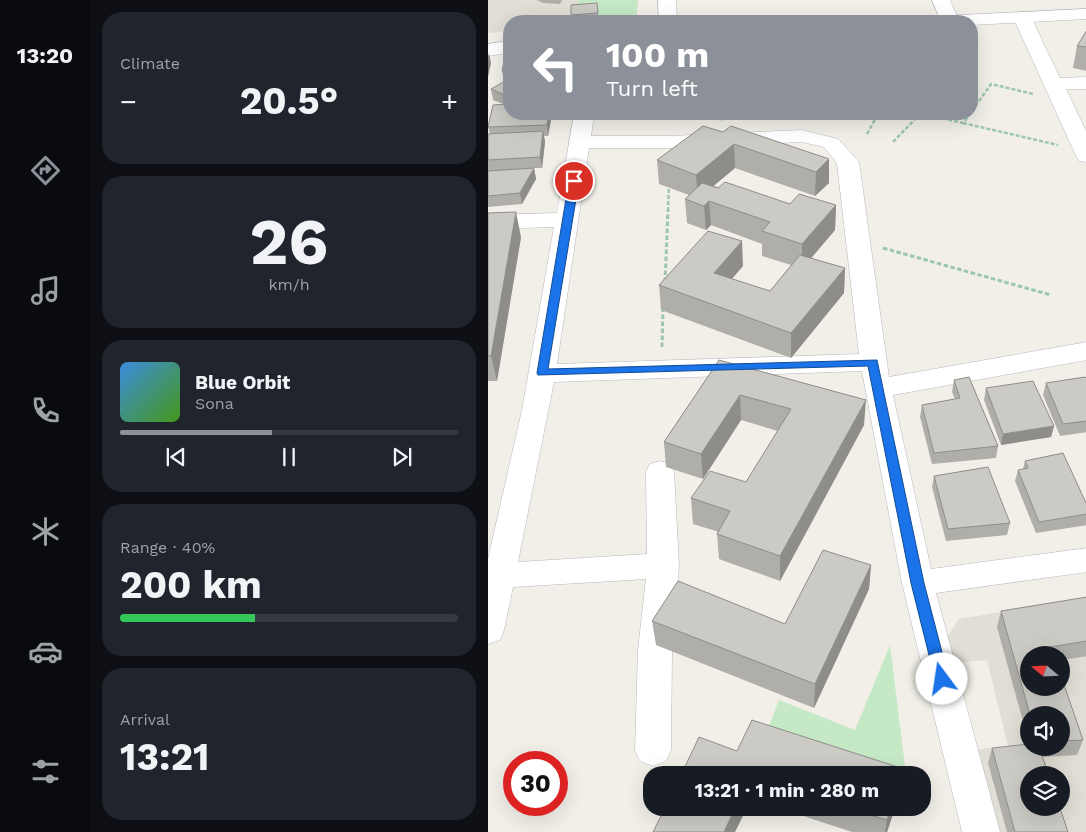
<!DOCTYPE html>
<meta charset="utf-8">
<style>
body{margin:0;font-family:"Work Sans",sans-serif;background:#20242c;color:#f1f3f6;height:100vh;display:flex;flex-direction:column;font-size:19px;white-space:nowrap}
*{box-sizing:border-box;margin:0}
p{font-size:16px;color:#9ea1a6}
.icon{flex:none;width:28px;height:28px;fill:none;stroke:currentColor;stroke-width:2;stroke-linecap:round;stroke-linejoin:round}
.map{position:relative;flex:1;overflow:hidden}
.drawer{display:flex;flex-direction:column;gap:12px;padding:12px;background:#0d0f14;width:398px}
.drawer>*{flex:none}
.banner{position:absolute;left:15px;top:15px;width:475px;height:105px;border-radius:20px;box-shadow:0 5px 20px #0002;background:#8c9099;color:#fff;overflow:hidden}
.needle{width:32px;rotate:289deg}
.fabs{position:absolute;left:532px;top:646px;display:grid;gap:10px}
.fabs a{display:grid;place-items:center;width:50px;height:50px;border-radius:50%;background:#171b24;box-shadow:0 5px 20px #0002;font-size:25px}
.speed{position:absolute;left:15px;top:751px;display:flex;gap:10px;font-size:25px;font-weight:700;text-align:center}
.speed>*{display:grid;place-content:center;width:65px;height:65px;border-radius:50%;background:#171b24;box-shadow:0 5px 20px #0002;line-height:1}
.speed .limit{border:8px solid #d22;background:#fff;color:#111}
.pin{position:absolute;display:grid;place-items:center;width:42px;height:42px;color:#fff;margin:-21px;border:2px solid #fff;border-radius:50%;box-shadow:0 1px 5px #0007}
.me{position:absolute;width:55px;margin:-28px;rotate:346deg;stroke-linejoin:round;filter:drop-shadow(0 0 4px #0008)}
.turn{display:flex;align-items:center;gap:18px;height:105px;padding:0 20px;font-size:22px}
.turn .icon{width:65px;height:65px;stroke-width:2.5}
.turn b{display:block;font-size:35px;line-height:42px}
.big{font-size:38px;font-weight:700;line-height:1.1}
.drawer .card{flex:1;display:flex;flex-direction:column;justify-content:center;gap:8px;min-width:0;padding:0 18px;border-radius:20px;background:#20242c}
.drawer .dial{align-items:center;gap:0}
.dial b{font-size:65px;line-height:1}
.song{display:flex;align-items:center;gap:15px}
.cover{width:60px;height:60px;border-radius:8px;background:linear-gradient(135deg,hsl(210 70% 55%),hsl(100 70% 35%))}
.played{height:5px;border-radius:2px;background:linear-gradient(90deg,#8c9099 45%,#363941 45%)}
.keys{display:flex;justify-content:space-around;direction:ltr}
.heat{display:flex;justify-content:space-between;align-items:center;font-size:28px;direction:ltr}
.charge{height:8px;border-radius:4px;background:linear-gradient(90deg,#34c759 40%,#363941 0)}
.trip{position:absolute;left:155px;top:766px;width:288px;height:50px;border-radius:20px;background:#171b24;box-shadow:0 5px 20px #0002;font-weight:700;line-height:50px;text-align:center}
main{display:flex;flex:1;min-height:0}
.tabs{display:flex;flex-direction:column;width:90px;justify-content:space-around;align-items:center;background:#090b0e;color:#9ea1a6}
.tabs .icon{width:35px;height:35px}
.tabs .active{color:#8c9099}
.tabs b{font-size:22px;color:#f1f3f6}
.map>svg:first-child{display:block}
</style>
<main>
<nav class="tabs">
<b>13:20</b>
<svg class="icon active" aria-label="directions" viewBox="0 0 24 24"><path d="M12 3l9 9-9 9-9-9zM9 14v-3h6M13 9l2 2-2 2"/></svg>
<svg class="icon" aria-label="music" viewBox="0 0 24 24"><path d="M9 18V5l10-2v13"/><circle cx="6" cy="18" r="3"/><circle cx="16" cy="16" r="3"/></svg>
<svg class="icon" aria-label="phone" viewBox="0 0 24 24"><path d="M5 4h4l2 5-3 2q2 4 5 5l2-3 5 2v4C11 20 4 13 5 4z"/></svg>
<svg class="icon" aria-label="climate" viewBox="0 0 24 24"><path d="M12 3v18M4 7l16 10M4 17L20 7"/></svg>
<svg class="icon" aria-label="car" viewBox="0 0 24 24"><path d="M5 17H2v-5l4-1 3-4h7l3 4 3 1v5h-3M9 17h6M6 11h13"/><circle cx="7" cy="17" r="2"/><circle cx="17" cy="17" r="2"/></svg>
<svg class="icon" aria-label="filters" viewBox="0 0 24 24"><path d="M4 7h16M4 17h16"/><circle cx="9" cy="7" r="2"/><circle cx="15" cy="17" r="2"/></svg>
</nav>
<section class="drawer">
<div class="card"><p>Climate</p>
<div class="heat"><a>−</a><b class="big">20.5°</b><a>+</a></div>
</div>
<div class="card dial"><b>26</b><p>km/h</p></div>
<div class="card">
<div class="song"><i class="cover"></i><div><b>Blue Orbit</b><p>Sona</p></div></div>
<div class="played"></div>
<div class="keys"><svg class="icon" aria-label="previous" viewBox="0 0 24 24"><path d="M18 5L8 12l10 7zM5 5v14"/></svg><svg class="icon" aria-label="pause" viewBox="0 0 24 24"><path d="M8 5v14M16 5v14"/></svg><svg class="icon" aria-label="next" viewBox="0 0 24 24"><path d="M6 5l10 7-10 7zM19 5v14"/></svg></div>
</div>
<div class="card"><p>Range · 40%</p><b class="big">200 km</b><div class="charge"></div></div>
<div class="card"><p>Arrival</p><b class="big">13:21</b></div>
</section>
<div class="map">
<svg width="599" height="832" viewBox="0 0 599 832">
<rect width="100%" height="100%" fill="#f1efe8"/>
<path fill="#e1ded6" fill-rule="evenodd" d="M0,0H150L148,21H21V31L0,33Z
M598,598V832H507L484,750L520,746L499,660L464,663L459,637L471,619ZM541,655H574V688H541ZM541,715H574V748H541ZM541,775H574V808H541Z"/>
<path fill="#c5e8c5" d="M91,0H150L148,21H84Z
M402,645L418,775H363L274,744L291,700L367,730Z"/>
<g fill="none" stroke-linecap="round" stroke-linejoin="round">
<defs>
<path id="street" d="M170,0H188L189,21H171Z
M444,0H462L471,21H453Z
M534,12L540,13L543,17L572,78L599,77V89H578L599,133V162L591,161L588,156L525,17L528,13Z
M86,114H106L103,136H182L314,130L350,139L371,162L401,377L599,342V360L405,395L443,569L599,548V572L448,593L512,832H474L414,583L374,371L66,382L30,562L159,554L158,472L162,464L172,461L182,464L186,472L191,566L184,650L183,750L178,761L165,766L152,761L147,750L150,650L158,579L25,587L16,630L12,640L0,644V559L34,410L66,227L0,229V215L69,213ZM314,142L336,147L349,163L371,354L69,364L101,148H182Z"/>
<path id="secondary" d="M599,9V19L484,25V21H444L447,17L453,16Z
M21,41V53L0,56V44Z"/>
</defs>
<use href="#street" stroke="#b5b8bc" stroke-width="1"/>
<use href="#secondary" stroke="#b6babf" stroke-width="1"/>
<path stroke="#9cc7a9" stroke-width="2.5" stroke-dasharray="4 2" stroke-linecap="butt" d="M484,111L503,84L545,94
M437,114L475,123L482,114
M233,120L240,114
M475,123L570,145
M379,134L390,114
M405,142L432,114
M180,211L181,184"/>
<path stroke="#9cc7a9" stroke-width="3" stroke-dasharray="4.5 2.5" stroke-linecap="butt" d="M395,248L563,295
M177,282L180,210
M174,347L175,309"/>
<use href="#street" fill="#fff" fill-rule="evenodd"/>
<use href="#secondary" fill="#fff" fill-rule="evenodd"/>
</g>
<path fill="#afaea9" d="M49,0H74L72,4L55,3Z
M109,3L111,18L84,20L83,15Z
M599,30V71L585,68L589,46Z
M21,55V114H64L60,136H56L57,142L54,168H46L48,179L34,204L0,207V171L43,168L0,171V134H2L0,127L15,104L5,100L3,89L17,82H16L14,71Z
M235,132L341,159V183L327,196L247,168L225,186L302,204L348,205L347,230L323,258L357,268L356,293L303,358L173,310L171,285L255,266L244,279L282,291L303,265L274,256V244L223,225L218,230L199,223L197,199L201,195L171,184L169,160Z
M0,213L33,237L9,381H0Z
M231,360L376,425L292,581L231,559L229,534L231,532L205,524L203,498L258,482L290,431L253,420L215,479L178,467L176,442Z
M599,379V432L572,436L555,395L558,383Z
M466,380L510,446L508,458L444,464L432,417L434,405L467,399L464,392Z
M498,388L566,426L563,437L513,445L496,400Z
M537,461L599,505V525L548,533L527,481L530,470L535,469Z
M446,476L522,523L519,535L458,541L444,487Z
M383,565L381,589L326,708L168,645L164,621L297,624Z
M599,597V656L574,660V655H541L595,740L589,755L555,757L580,832H519L500,763L504,748H574V715H541V743L509,627L513,611Z
M291,808H407L399,832H364Z"/>
<path fill="#8f8d8a" d="M1,53L3,63L0,77V57Z
M60,114H64L60,136L59,125Z
M55,131L57,142L54,168L52,157Z
M246,144L247,168L210,199L208,175Z
M341,159V183L327,196L328,172Z
M46,168L48,179L34,204L32,193Z
M221,201L223,225L218,230L216,206Z
M348,205L347,230L314,269V244Z
M28,212L33,237L9,381L3,356Z
M254,241L255,266L227,298L226,273Z
M357,268L356,293L303,358V333Z
M252,395L253,420L215,479L213,454Z
M378,400L376,425L292,581V556Z
M566,426L563,437L513,445L515,434Z
M383,565L381,589L326,708L327,684Z
M247,808H259L247,832H236Z
M403,808H407L399,832H397L399,820Z"/>
<path fill="#cccac5" stroke="#8f8d8a" d="M109,3L110,13L83,15V5Z
M599,30V47L589,46Z
M21,55V71H14L17,57Z
M21,79V97L3,89Z
M21,104V114H60L59,125L0,127L5,105Z
M215,126L235,132L243,126L341,159L328,172L246,144L208,175L169,160Z
M55,131L52,157L0,160V134Z
M46,168L32,193L0,196V171Z
M237,182L302,204L311,194L348,205L314,244L274,231L282,222L221,201L216,206L197,199L214,183L230,188Z
M28,212L3,356H0V213Z
M220,231L254,241L226,273L282,291L312,255L357,268L303,333L171,285Z
M231,360L378,400L292,556L229,534L242,511L203,498L222,471L258,482L303,409L252,395L213,454L176,442Z
M481,377L510,446L446,453L434,405L472,398L466,380Z
M597,377L599,379V421L575,424L558,383Z
M545,381L566,426L515,434L498,388Z
M575,453L599,505V514L551,522L530,470L540,468L537,461Z
M500,467L522,523L460,529L446,476Z
M335,550L383,565L327,684L164,621L190,581L297,624Z
M599,597V641L562,647L565,655H541V688H574V679L595,740L574,741V715H542L513,611Z
M264,720L416,769L414,775H193L211,737L249,751Z
M541,744V748H551L561,775H541V808H572L580,832H527L504,748Z
M177,808H247L236,832H165Z
M359,808H403L399,820Z"/>
<path fill="#1a73e8" stroke="#114b97" d="M86,178L91,181L60,369L389,360L436,583L461,679L459,683L454,685L449,683L447,679L423,583L380,366L50,375L49,373L81,181Z"/>
</svg>
<div class="fabs">
<a><svg class="needle" viewBox="-14 -14 28 28"><path d="M0-13l5 13h-10z" fill="#e53935"/><path d="M0 13l5-13h-10z" fill="#9ea1a6"/></svg></a>
<a><svg class="icon" aria-label="sound" viewBox="0 0 24 24"><path d="M4 9h4l5-4v14l-5-4H4zM17 9q2 3 0 6"/></svg></a>
<a><svg class="icon" aria-label="layers" viewBox="0 0 24 24"><path d="M12 4l9 5-9 5-9-5zM3 14l9 5 9-5"/></svg></a>
</div>
<div class="speed"><div class="limit">30</div></div>
<div class="pin" style="left:86px;top:181px;background:#d93025"><svg class="icon" aria-label="arrive" viewBox="0 0 24 24"><path d="M6 21V4h12l-3 4 3 4H6"/></svg></div>
<svg class="me" style="left:454px;top:679px" viewBox="-20 -20 40 40"><circle r="19" fill="#fff"/><path d="M0-13L10 11 0 6-10 11z" fill="#1a73e8"/></svg>
<div class="trip">13:21 · 1 min · 280 m</div>
<div class="banner">
<div class="turn"><svg class="icon" aria-label="left" viewBox="0 0 24 24"><path d="M17 20v-9H6M10 6l-5 5 5 5"/></svg><div><b>100 m</b>Turn left</div></div>
</div>
</div>
</main>
